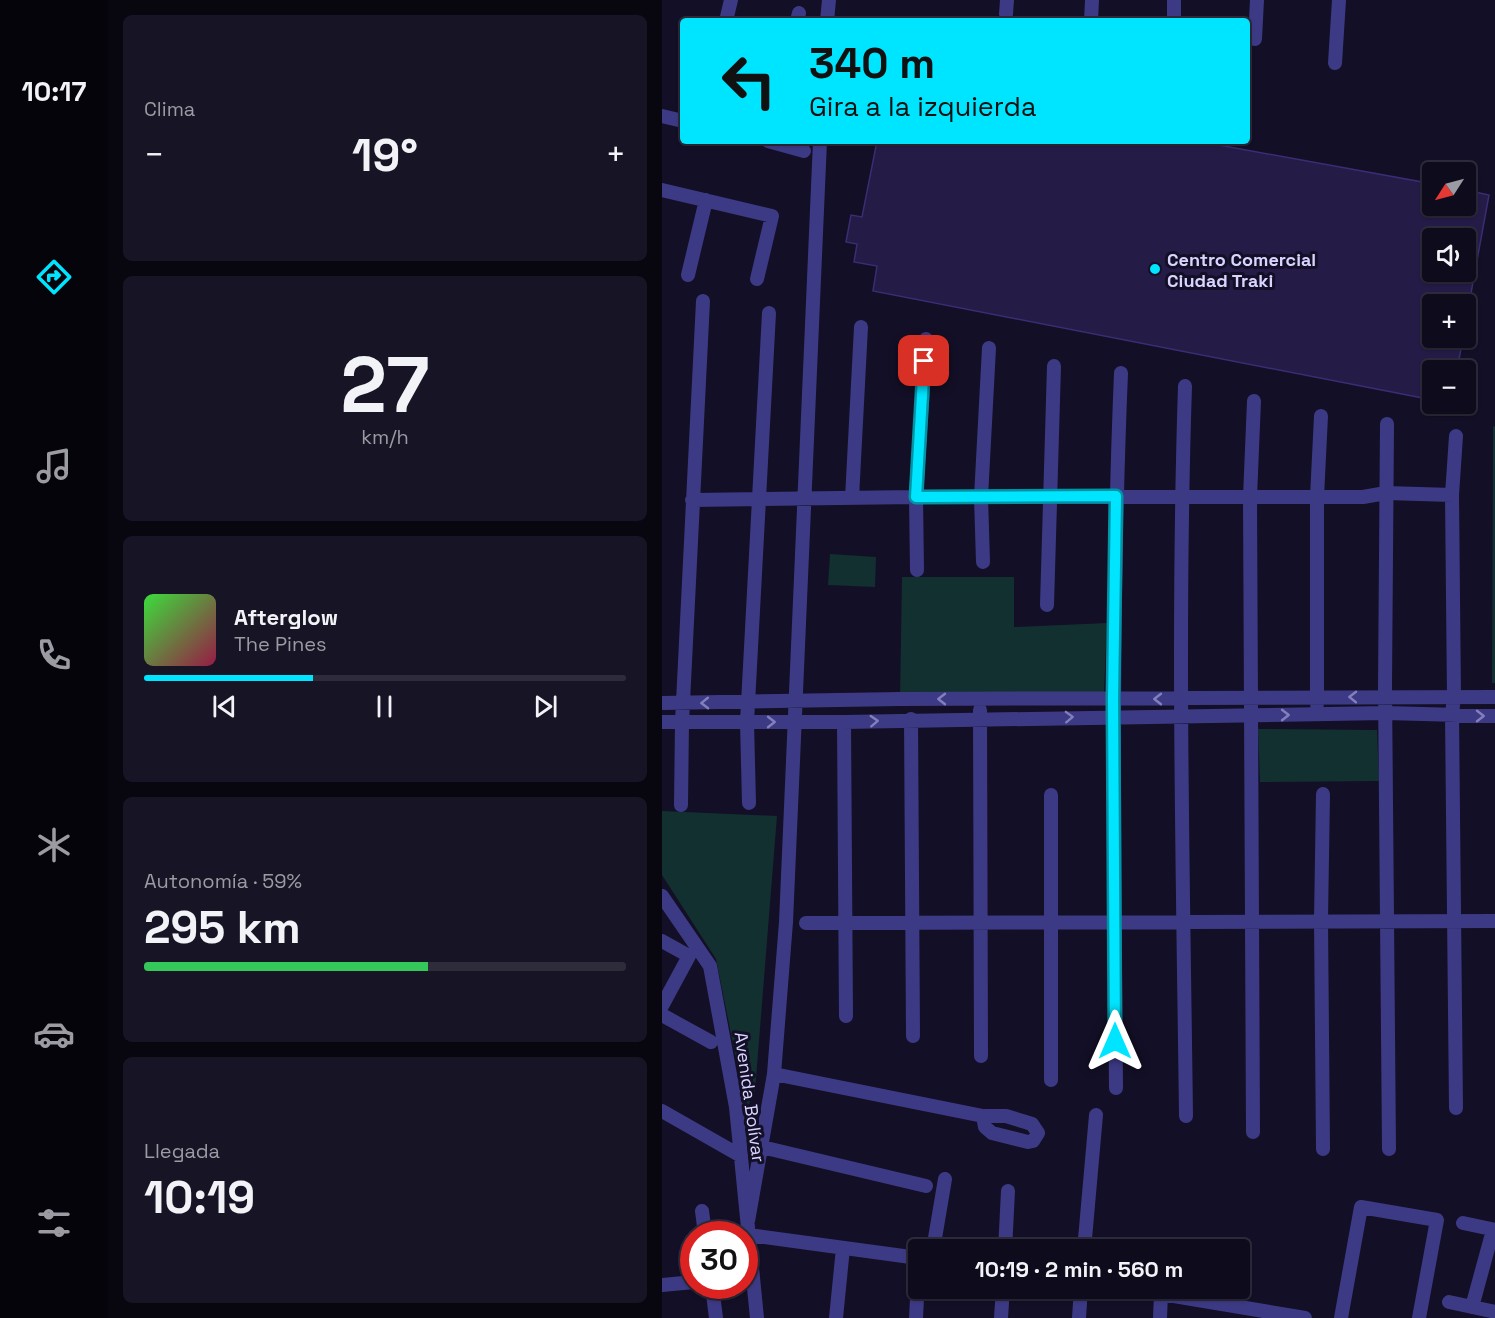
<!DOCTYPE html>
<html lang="es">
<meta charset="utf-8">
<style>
body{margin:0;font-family:"Space Grotesk",sans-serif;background:#171425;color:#f1f3f6;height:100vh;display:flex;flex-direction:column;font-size:22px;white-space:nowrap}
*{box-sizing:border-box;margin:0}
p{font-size:20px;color:#9b9ba3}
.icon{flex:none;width:33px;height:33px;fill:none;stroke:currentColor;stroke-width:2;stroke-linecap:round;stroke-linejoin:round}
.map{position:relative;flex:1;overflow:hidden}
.drawer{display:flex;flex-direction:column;gap:15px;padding:15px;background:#08060f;width:554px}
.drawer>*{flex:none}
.banner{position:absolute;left:18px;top:18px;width:570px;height:126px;border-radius:6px;box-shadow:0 2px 4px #0004,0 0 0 2px #2e2b3b;background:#00e5ff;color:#111;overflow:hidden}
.needle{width:39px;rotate:234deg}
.fabs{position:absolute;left:760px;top:162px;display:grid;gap:12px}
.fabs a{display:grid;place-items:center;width:54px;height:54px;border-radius:6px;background:#0e0b1c;box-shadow:0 2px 4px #0004,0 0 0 2px #2e2b3b;font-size:30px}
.speed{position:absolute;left:18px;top:1221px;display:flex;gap:12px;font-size:30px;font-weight:700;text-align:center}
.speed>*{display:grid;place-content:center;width:78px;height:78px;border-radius:50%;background:#0e0b1c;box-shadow:0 2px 4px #0004,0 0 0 2px #2e2b3b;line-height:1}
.speed .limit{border:9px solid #d22;background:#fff;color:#111}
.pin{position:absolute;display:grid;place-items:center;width:51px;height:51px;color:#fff;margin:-26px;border-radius:12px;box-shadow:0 3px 9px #0006}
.me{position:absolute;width:66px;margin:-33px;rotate:0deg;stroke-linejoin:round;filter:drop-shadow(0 0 4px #0008)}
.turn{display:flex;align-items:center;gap:21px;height:126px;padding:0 30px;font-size:27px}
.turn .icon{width:78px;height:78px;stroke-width:2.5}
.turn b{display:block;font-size:42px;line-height:51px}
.big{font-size:45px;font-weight:700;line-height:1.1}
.drawer .card{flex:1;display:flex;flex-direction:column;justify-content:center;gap:9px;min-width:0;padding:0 21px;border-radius:9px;background:#171425}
.drawer .dial{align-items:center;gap:0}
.dial b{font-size:78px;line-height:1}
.song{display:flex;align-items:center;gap:18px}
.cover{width:72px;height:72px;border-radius:9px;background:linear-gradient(135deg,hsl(120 70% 55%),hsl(340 70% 35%))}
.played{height:6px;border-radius:3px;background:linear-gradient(90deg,#00e5ff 35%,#2e2b3b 35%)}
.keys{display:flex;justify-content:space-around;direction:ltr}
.heat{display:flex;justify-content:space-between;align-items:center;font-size:33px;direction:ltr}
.charge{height:9px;border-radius:4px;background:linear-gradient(90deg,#34c759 59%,#2e2b3b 0)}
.trip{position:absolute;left:246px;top:1239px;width:342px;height:60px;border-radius:6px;background:#0e0b1c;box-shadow:0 2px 4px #0004,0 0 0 2px #2e2b3b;font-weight:700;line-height:60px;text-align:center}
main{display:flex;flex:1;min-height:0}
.menu{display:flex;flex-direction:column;width:108px;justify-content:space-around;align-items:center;background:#06040b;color:#9b9ba3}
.menu .icon{width:42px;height:42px}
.menu .active{color:#00e5ff}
.menu b{font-size:27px;color:#f1f3f6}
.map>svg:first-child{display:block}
</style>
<main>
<nav class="menu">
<b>10:17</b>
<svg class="icon active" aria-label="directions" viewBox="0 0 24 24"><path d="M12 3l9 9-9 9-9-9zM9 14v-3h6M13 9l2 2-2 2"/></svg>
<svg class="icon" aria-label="music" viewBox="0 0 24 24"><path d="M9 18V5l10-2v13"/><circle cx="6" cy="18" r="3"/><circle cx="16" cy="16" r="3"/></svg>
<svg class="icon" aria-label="phone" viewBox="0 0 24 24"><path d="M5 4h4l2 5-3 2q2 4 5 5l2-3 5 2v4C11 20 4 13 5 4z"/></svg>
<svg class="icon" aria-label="climate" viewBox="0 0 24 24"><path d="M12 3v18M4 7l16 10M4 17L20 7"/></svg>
<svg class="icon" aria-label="car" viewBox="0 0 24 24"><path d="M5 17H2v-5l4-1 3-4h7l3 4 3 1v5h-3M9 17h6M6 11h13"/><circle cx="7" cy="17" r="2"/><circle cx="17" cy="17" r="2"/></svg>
<svg class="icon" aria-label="filters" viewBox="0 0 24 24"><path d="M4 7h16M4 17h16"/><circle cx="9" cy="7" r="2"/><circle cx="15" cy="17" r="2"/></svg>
</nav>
<section class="drawer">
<div class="card"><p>Clima</p>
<div class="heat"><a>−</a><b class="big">19°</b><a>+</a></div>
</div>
<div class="card dial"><b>27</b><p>km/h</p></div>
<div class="card">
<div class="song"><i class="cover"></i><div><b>Afterglow</b><p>The Pines</p></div></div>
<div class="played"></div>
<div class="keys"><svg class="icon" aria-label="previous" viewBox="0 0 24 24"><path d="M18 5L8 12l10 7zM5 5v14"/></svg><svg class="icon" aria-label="pause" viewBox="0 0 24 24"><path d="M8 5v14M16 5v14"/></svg><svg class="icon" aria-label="next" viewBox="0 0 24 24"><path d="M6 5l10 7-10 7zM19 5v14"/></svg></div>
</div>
<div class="card"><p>Autonomía · 59%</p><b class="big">295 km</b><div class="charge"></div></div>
<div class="card"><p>Llegada</p><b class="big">10:19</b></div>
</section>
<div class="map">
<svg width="834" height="1318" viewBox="0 0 834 1318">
<rect width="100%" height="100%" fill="#130f26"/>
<path fill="#12302f" d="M831,426L834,427L833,683H830Z
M168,554L214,557L213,587L166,585Z
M240,577H352V627L445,623L442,693L238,699Z
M596,729L715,730L717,781L598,782Z
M0,811L115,816L93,1091C81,1107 88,1132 84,1151L79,1084L54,959L0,875Z"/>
<path fill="#241b47" stroke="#3b2d73" stroke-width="1.5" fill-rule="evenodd" d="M215,141H535L771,184V206H804V190L827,195L807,304H771V338H801L795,370H771V400L211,291L215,266L192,262L195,244L184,242L189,215L200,217ZM771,238H804V272H771Z"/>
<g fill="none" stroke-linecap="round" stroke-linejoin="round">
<path stroke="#3d3a85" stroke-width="14" d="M344,14L345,0
M64,21L69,0
M135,21L137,13
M165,21L167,0
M429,21L430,0
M512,21V0
M593,39L595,0
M673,63L677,0
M0,116L21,121
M106,141L142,151
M0,190L110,216L95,279
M26,275L44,200
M523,386C515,630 521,873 524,1116
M725,424L723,687L727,1149
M794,436L790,495L792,696L790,715L794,1108
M190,498L199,327
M30,500L254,497H701L724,493L790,495
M321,562L319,497L327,348
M255,570L254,497L264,339
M385,605L392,366
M0,703L238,699L834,697
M655,704V497L659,416
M318,710L319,1056
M249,719L251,1036
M0,722H182L724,713L834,716
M182,722L184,1016
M389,795V1080
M87,803L85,722L107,313
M19,805L20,722L41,301
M0,896L48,966L74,1107L95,1318
M144,923L834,921
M0,941L27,956L0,1006
M0,1015L49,1042
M112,1074L321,1116H344L370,1124L376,1133L371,1141L366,1142L330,1133L323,1127L321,1116
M454,1088C452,849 449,611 459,373
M0,1111L79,1156
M591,1132L588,497L592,401
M100,1147L264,1186
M661,1149L659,920L661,794
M40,1211L43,1234
M86,1221L112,1074L124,922L158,141
M801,1223L834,1230
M87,1235L256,1258
M271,1250L283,1179
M343,1250L346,1191
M422,1250L434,1115
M0,1285L32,1282
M50,1286L54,1318
M464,1288L643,1318
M787,1302L834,1312
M810,1307L831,1230
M174,1318L181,1248
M254,1318L256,1279
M339,1318L341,1288
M417,1318L419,1288
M498,1318L499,1294
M679,1318L699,1207L775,1220L757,1318"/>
</g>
<defs><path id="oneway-chevron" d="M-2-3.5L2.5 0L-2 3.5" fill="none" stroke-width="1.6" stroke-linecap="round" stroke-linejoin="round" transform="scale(1.5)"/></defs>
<g stroke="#837fbc">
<use href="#oneway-chevron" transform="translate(691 697) rotate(-179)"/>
<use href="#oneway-chevron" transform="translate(280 699) rotate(-180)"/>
<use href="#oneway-chevron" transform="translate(496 699) rotate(180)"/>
<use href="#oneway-chevron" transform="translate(43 703) rotate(179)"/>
<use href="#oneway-chevron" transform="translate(623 715)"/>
<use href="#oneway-chevron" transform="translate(818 716)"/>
<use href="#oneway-chevron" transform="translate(407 717) rotate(-2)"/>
<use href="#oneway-chevron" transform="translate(212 721) rotate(-3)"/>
<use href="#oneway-chevron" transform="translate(109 722)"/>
</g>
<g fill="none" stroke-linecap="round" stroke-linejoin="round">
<defs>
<path id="route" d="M262,361L254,497L454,496L451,699L453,1041"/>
</defs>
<use href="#route" stroke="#0095a6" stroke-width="15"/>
<use href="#route" stroke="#00e5ff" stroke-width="10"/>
</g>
<circle fill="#00e5ff" stroke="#130f26" stroke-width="2" cx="493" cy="269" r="6"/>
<g text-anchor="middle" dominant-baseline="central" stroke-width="6" stroke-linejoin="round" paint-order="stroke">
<g font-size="18" font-weight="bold" fill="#d9d4ff" stroke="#130f26" text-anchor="start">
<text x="505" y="259">Centro Comercial<tspan x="505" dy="21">Ciudad Traki</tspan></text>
</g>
<g font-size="18" fill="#d9d4ff" stroke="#130f26">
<text transform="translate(88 1097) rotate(82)">Avenida Bolívar</text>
</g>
</g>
</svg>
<div class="fabs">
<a><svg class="needle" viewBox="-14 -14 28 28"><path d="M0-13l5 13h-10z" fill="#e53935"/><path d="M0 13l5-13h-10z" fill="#9b9ba3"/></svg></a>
<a><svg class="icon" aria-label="sound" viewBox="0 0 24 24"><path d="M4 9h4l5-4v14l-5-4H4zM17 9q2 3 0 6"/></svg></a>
<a>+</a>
<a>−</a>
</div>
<div class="speed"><div class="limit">30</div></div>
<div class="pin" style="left:262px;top:361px;background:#d93025"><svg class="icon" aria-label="arrive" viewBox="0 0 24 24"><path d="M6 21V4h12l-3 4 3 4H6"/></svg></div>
<svg class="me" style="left:453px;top:1041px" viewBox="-20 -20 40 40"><path d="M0-17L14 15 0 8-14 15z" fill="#00e5ff" stroke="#fff" stroke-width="4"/></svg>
<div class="trip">10:19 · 2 min · 560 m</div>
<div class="banner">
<div class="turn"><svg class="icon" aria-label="left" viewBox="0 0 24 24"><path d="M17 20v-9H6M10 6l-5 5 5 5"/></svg><div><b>340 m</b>Gira a la izquierda</div></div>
</div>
</div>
</main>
